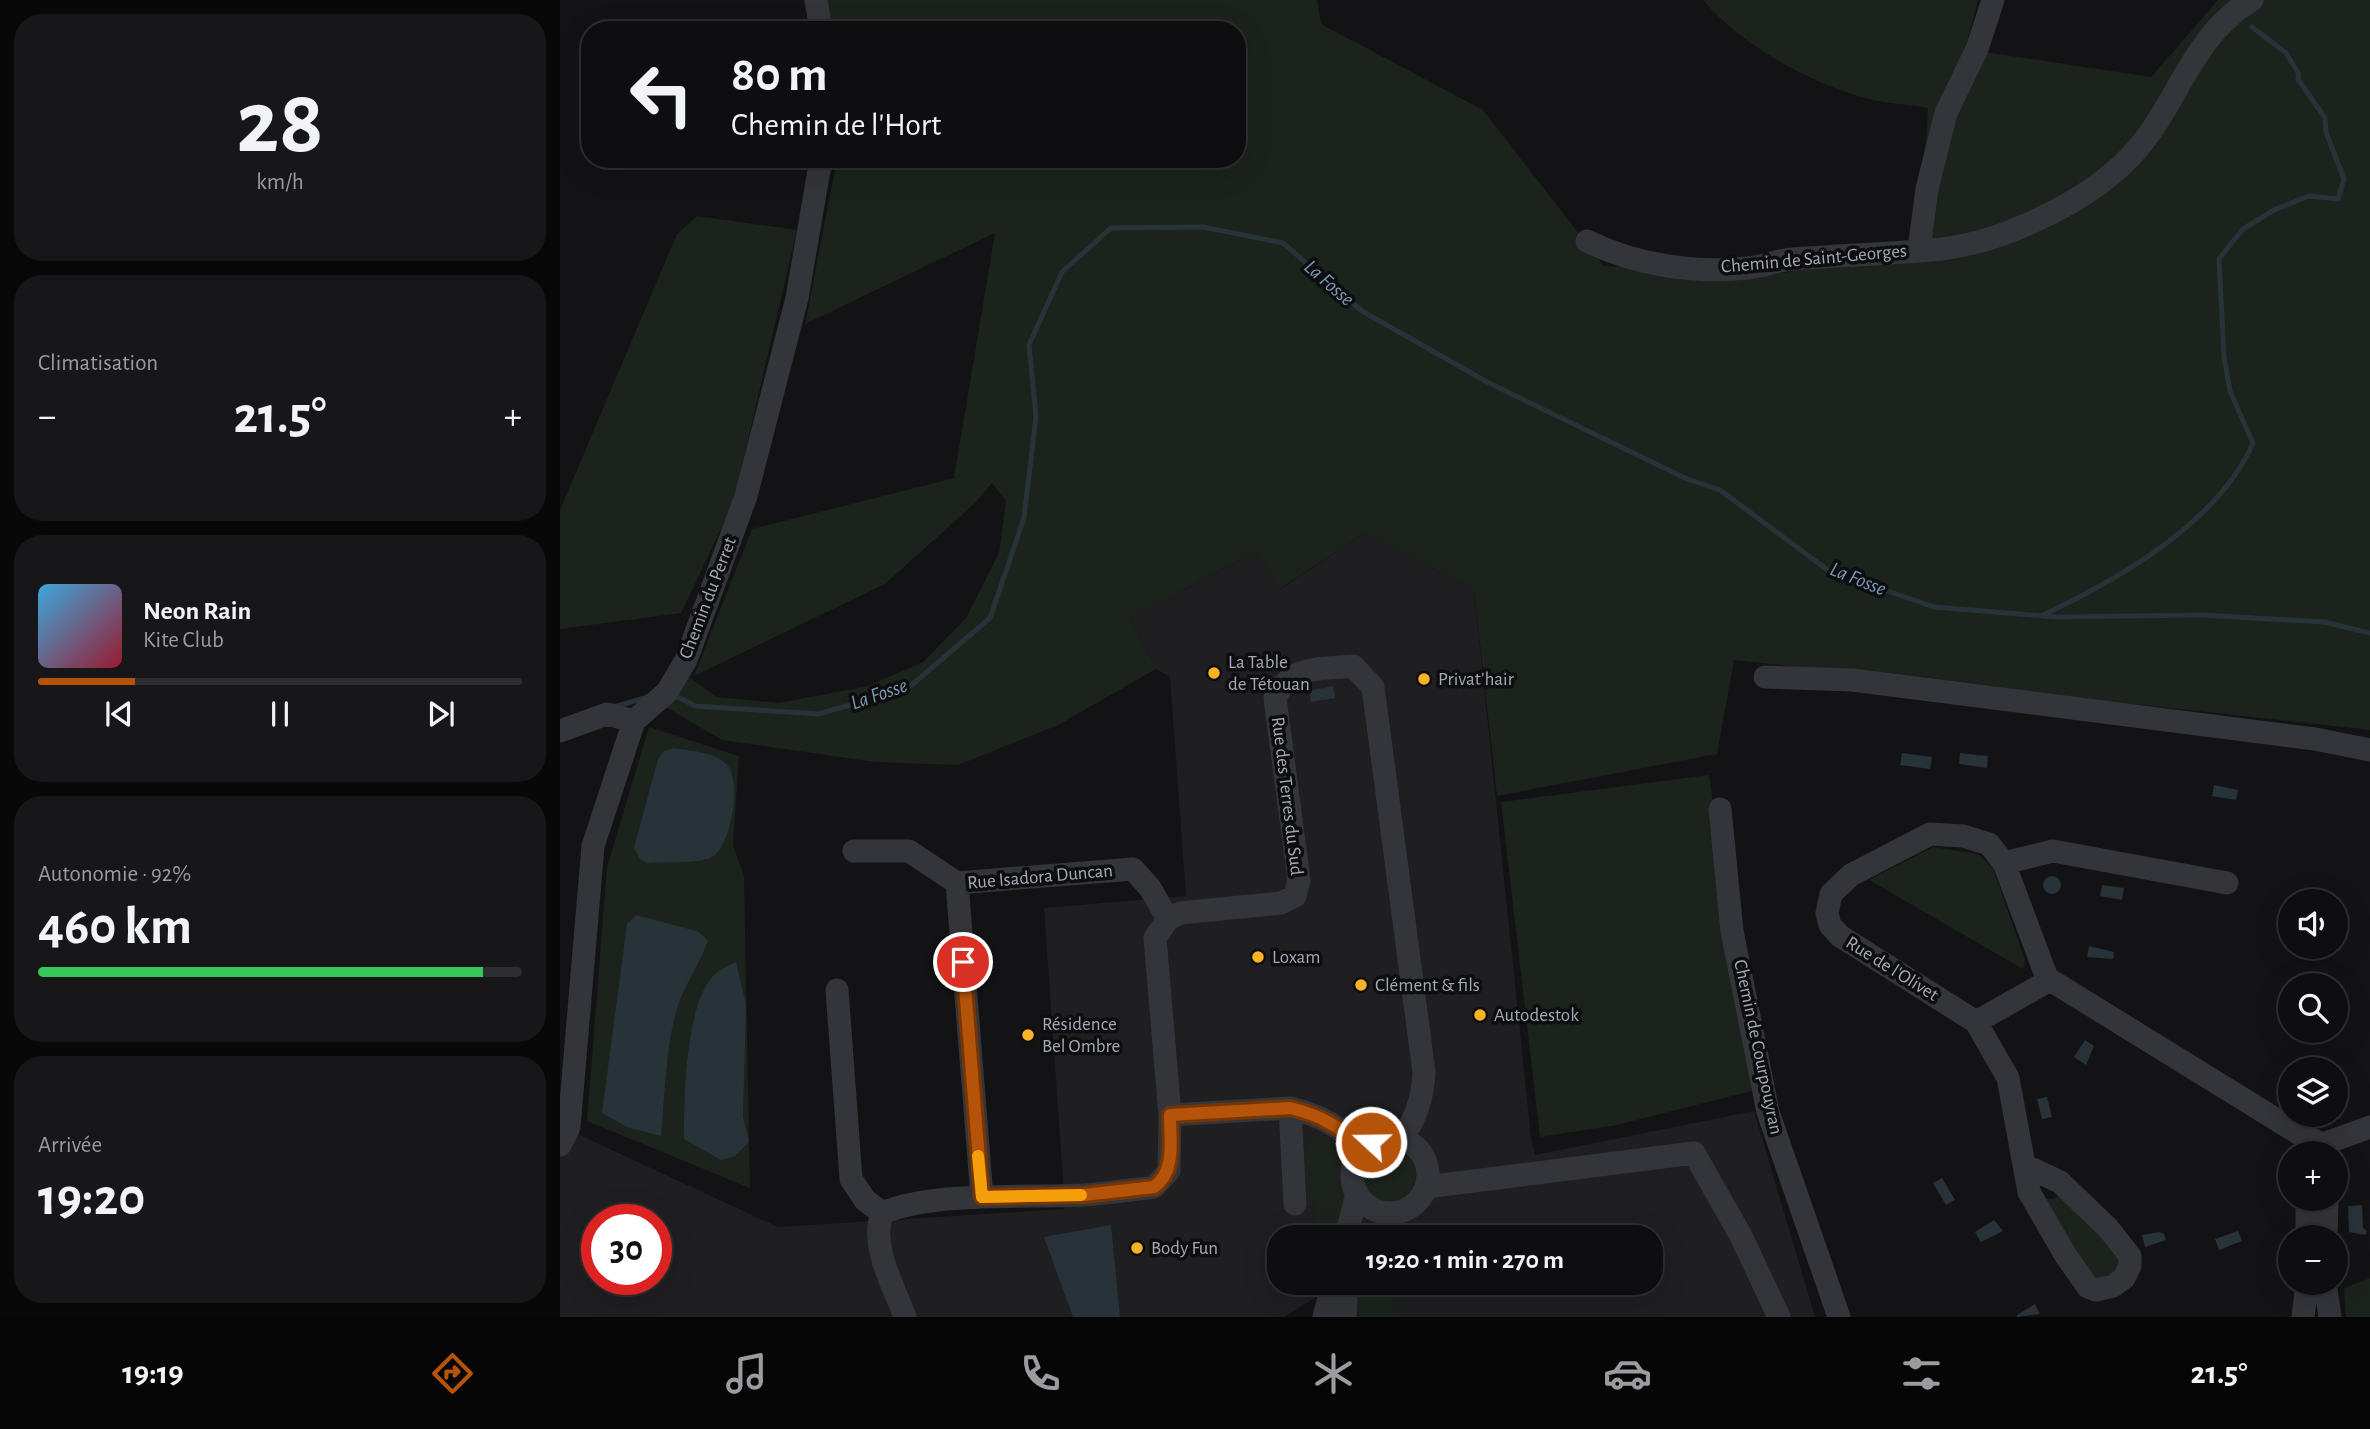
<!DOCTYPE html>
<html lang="fr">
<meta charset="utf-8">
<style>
body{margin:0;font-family:"Alegreya Sans",sans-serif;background:#171719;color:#f1f3f6;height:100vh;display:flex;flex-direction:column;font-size:26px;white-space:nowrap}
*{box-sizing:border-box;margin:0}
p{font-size:23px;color:#9b9c9f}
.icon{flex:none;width:38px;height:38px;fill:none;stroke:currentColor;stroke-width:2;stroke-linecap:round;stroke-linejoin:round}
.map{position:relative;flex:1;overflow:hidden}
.drawer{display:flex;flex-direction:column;gap:14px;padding:14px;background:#080809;width:560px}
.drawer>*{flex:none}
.banner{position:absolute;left:21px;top:21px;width:665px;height:147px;border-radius:28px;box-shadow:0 7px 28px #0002,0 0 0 2px #2e2e30;background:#0e0e10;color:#f1f3f6;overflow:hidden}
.fabs{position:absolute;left:1718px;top:889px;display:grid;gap:14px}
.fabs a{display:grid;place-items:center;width:70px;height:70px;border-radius:50%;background:#0e0e10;box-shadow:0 7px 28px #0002,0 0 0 2px #2e2e30;font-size:35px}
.speed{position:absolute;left:21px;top:1204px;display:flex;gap:14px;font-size:35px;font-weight:700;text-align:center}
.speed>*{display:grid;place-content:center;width:91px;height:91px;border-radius:50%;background:#0e0e10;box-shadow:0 7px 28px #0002,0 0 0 2px #2e2e30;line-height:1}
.speed .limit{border:10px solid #d22;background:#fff;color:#111}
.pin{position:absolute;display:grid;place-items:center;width:60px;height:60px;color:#fff;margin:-30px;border:4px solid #fff;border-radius:50%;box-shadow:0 2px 7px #0007}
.me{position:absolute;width:77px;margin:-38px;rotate:291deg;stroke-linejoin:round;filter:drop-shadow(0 0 5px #0008)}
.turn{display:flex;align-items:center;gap:24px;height:147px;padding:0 35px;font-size:32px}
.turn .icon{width:91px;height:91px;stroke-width:2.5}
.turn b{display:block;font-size:49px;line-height:60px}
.big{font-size:52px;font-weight:700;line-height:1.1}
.drawer .tile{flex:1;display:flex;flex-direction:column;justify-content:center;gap:10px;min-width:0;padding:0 24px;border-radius:28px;background:#171719}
.drawer .dial{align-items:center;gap:0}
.dial b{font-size:91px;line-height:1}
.song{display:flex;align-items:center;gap:21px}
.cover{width:84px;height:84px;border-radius:10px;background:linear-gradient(135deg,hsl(200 70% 55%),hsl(350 70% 35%))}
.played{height:7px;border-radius:4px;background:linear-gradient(90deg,#b45309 20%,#2e2e30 20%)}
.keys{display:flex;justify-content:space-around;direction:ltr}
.heat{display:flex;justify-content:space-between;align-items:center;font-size:38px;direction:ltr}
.charge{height:10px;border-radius:5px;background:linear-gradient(90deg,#34c759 92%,#2e2e30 0)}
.trip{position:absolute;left:707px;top:1225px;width:396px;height:70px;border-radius:28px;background:#0e0e10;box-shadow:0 7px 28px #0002,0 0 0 2px #2e2e30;font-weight:700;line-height:70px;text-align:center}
.tabs{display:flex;height:112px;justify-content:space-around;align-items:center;background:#060606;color:#9b9c9f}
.tabs .icon{width:49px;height:49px}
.tabs .selected{color:#b45309}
.tabs b{font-size:32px;color:#f1f3f6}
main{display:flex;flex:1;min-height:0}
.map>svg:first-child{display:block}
</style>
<main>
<section class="drawer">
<div class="tile dial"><b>28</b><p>km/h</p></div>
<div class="tile"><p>Climatisation</p>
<div class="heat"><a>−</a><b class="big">21.5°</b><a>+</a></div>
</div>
<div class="tile">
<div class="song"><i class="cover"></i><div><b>Neon Rain</b><p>Kite Club</p></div></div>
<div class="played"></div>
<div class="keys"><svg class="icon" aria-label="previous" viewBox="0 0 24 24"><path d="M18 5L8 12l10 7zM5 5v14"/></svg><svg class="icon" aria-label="pause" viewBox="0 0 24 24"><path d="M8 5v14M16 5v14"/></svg><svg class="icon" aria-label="next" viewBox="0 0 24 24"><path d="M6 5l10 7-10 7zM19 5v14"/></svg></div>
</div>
<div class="tile"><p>Autonomie · 92%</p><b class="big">460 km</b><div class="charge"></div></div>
<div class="tile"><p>Arrivée</p><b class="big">19:20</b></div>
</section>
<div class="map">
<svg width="1810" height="1317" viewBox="0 0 1810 1317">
<rect width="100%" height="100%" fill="#131315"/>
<path fill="#1f1f22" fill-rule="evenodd" d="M805,533L914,590L971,1138L975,1155L1194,1111L1255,1317H786L758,1296L724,1317H0V1158L13,1132L218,1227L505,1209L484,908L626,896L610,677L596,669L571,618L697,551L720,589ZM37,1220H96V1279H37ZM719,1237H1090V1283H719Z"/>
<path fill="#1b231c" d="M267,0H757L761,24L923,110L1044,266L1224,273L1348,243L1366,141L1368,108C1345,104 1320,103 1298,96C1245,80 1179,43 1143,0H1418L1405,49L1591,77L1658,0H1810V730L1174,660L1157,754L937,796L914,590L805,533L719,589L697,551L571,618L596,669L498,725L398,765L315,762L162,740L106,707L127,676L157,697L219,703L308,686L363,662L406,618L439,553L446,501L432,483L415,503L325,584L134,676L192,529L394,478L435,233L245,324L277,159H677V30H271Z
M137,216L237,230L173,504L121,613L0,629V510L117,234Z
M89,727L179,756L173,845L184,876L190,1188L27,1121L47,867Z
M1149,775L1195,1090L1057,1125L980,1137L941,802Z
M1373,847L1418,854L1433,868L1465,960L1463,969L1309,880Z
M754,1136L777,1140L779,1151L775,1176L784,1206L777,1237H757L754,1199L747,1200C742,1175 737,1156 754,1136Z
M802 1176a27 27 0 1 1 54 0a27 27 0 1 1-54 0Z
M1502,1192L1561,1254L1563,1269L1537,1283L1481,1199H1494Z
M836,1225L852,1237H809L819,1226Z
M1810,1278V1317H1786L1784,1288Z
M798,1283H854L847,1299L834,1301L836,1317H797Z"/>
<path fill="#283239" d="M773,686L775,698L751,702L749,691Z
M113,748C130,751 157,752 168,766C182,784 171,852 148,859C130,864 106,861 88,863L80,859L74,848L98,759L104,751Z
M1342,753L1372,757L1370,769L1340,765Z
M1400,753L1428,756L1427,768L1399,764Z
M1654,785L1678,790L1676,800L1652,796Z
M1483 885a9 9 0 1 1 18 0a9 9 0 1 1-18 0Z
M1542,885L1564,888L1562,900L1540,896Z
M76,915L137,931L148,940C141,962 128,979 120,1000C106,1036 105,1096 101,1136L67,1127L42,1113L67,924Z
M1529,946L1554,952L1553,959L1527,957Z
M176,962L186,1005L183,1117L189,1142L175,1156L161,1160L124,1139C124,1100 125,1006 153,976C158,970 169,966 176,962Z
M1525,1040L1534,1046L1526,1065L1514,1057Z
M1487,1097L1492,1117L1482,1119L1477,1099Z
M1382,1178L1395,1200L1386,1205L1373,1183Z
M1802,1205L1803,1228L1807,1231L1805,1235L1789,1232L1788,1206Z
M1434,1220L1443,1231L1421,1242L1415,1232Z
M551,1225L560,1317H513L484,1237Z
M1678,1231L1682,1241L1659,1250L1655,1239Z
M1599,1232L1604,1234L1606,1240L1585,1247L1582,1235Z
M1475,1304L1480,1314L1457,1317V1315Z"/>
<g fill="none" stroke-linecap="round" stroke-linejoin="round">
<path stroke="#283239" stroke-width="5" d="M1483,615C1559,579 1658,523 1693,443L1670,391L1664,357L1659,259L1683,229L1714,210L1749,196L1778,199L1784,179L1766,132L1765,118L1738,79L1739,74L1726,53L1692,27
M114,695L135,706L258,714L347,689L430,618L464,518L476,416L469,345L502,272L551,228L643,227L723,243L802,311L927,382L1127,479L1160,490L1269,571L1374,607L1496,617L1641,615L1764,622L1810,633
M54,707L88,697"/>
<path stroke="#34353a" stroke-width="23" d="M256,0L261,30
M1027,241C1073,264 1134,274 1187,268C1203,267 1217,260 1233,259C1283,255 1332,254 1381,249C1443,242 1527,202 1570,157C1617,109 1630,36 1692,0
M1359,249L1367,189L1386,113L1417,49L1433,0
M1205,677L1292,680L1755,739L1810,750
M0,731L47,714L74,721
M1160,809L1172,931L1208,1112L1279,1317
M294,851H349L397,883L573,869L590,888L608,919
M1444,863L1493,851L1667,883
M397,883L422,1197
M1487,978L1483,984L1416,1022L1280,936L1270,925L1267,913L1271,894L1291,875L1370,834L1403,836L1429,844L1444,863L1487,978L1743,1136L1763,1144
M277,990L291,1179L305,1200L322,1213
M1416,1022L1448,1078L1469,1192L1506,1256L1528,1287L1536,1290L1553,1286L1564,1278L1570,1266V1256L1548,1228L1500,1182L1464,1165
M730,1108L735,1204
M792 1175a38 38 0 1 1 76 0a38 38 0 1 1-76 0Z
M0,1145L9,1127L33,846L74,721L107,692L126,660L186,496L237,298L261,159
M802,1149C783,1128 757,1114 730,1108L610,1115L595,938L608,919L620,913L721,903L735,896L739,880L715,698C731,664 759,670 793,666L813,687L864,1072C863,1096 856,1119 842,1138
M1753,1153L1763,1144L1810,1127
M866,1187L1134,1153L1181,1236L1219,1317
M322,1213C375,1191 466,1198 524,1195C548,1193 571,1190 594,1187L609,1171L610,1115
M322,1213C310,1247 334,1286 345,1317
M786,1237L797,1193
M1747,1237V1199
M1766,1237L1767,1199
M1765,1283L1770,1317
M764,1317L773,1283
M785,1317L787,1283
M1743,1317L1747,1283"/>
</g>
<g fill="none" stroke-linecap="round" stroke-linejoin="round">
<defs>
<path id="route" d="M403,962L422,1197L524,1195L594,1187C616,1172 610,1140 610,1115L730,1108C757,1114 783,1128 802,1149L811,1142"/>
</defs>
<use href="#route" stroke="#753606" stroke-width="18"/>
<use href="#route" stroke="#b45309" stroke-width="12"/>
<path stroke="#f59e0b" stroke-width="12" d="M418,1156L422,1197L521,1195"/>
</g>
<g fill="#fbb224" stroke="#0e0e10" stroke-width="2.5">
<circle cx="654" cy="673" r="7"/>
<circle cx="864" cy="679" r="7"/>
<circle cx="698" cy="957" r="7"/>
<circle cx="801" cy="985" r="7"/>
<circle cx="920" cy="1015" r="7"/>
<circle cx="468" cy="1035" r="7"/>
<circle cx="577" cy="1248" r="7"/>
</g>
<g text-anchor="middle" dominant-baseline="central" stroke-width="7" stroke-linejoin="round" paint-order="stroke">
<g font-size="19" fill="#a4a9b6" stroke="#0e0e10">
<text transform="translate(1254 259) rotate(-5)">Chemin de Saint-Georges</text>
<text transform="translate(148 598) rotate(-69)">Chemin du Perret</text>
<text transform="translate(727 796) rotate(83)">Rue des Terres du Sud</text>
<text transform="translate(480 877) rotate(-5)">Rue Isadora Duncan</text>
<text transform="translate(1332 969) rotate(32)">Rue de l'Olivet</text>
<text transform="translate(1198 1047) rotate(78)">Chemin de Courpouyran</text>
</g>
<g font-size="19" fill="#a4a9b6" stroke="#0e0e10" text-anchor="start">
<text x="668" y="662">La Table<tspan x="668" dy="22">de Tétouan</tspan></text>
<text x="878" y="679">Privat'hair</text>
<text x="712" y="957">Loxam</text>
<text x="815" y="985">Clément &amp; fils</text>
<text x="934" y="1015">Autodestok</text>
<text x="482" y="1024">Résidence<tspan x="482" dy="22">Bel Ombre</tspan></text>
<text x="591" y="1248">Body Fun</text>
</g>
<g font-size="21" font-style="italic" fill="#7898b3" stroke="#0e0e10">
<text transform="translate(769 283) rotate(41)">La Fosse</text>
<text transform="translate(1298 579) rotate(22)">La Fosse</text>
<text transform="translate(319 694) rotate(-19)">La Fosse</text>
</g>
</g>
</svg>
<div class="fabs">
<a><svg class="icon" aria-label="sound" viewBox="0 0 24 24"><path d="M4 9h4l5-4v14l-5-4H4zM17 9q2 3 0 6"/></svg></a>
<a><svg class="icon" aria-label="search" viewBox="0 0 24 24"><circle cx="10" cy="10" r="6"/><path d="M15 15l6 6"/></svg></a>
<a><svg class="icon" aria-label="layers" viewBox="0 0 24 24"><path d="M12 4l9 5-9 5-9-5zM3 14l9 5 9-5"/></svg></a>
<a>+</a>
<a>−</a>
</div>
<div class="speed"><div class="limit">30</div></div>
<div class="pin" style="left:403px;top:962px;background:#d93025"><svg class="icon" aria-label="arrive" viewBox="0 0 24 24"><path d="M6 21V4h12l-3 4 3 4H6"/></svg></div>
<svg class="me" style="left:811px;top:1142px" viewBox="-20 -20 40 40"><circle r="17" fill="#b45309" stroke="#fff" stroke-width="3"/><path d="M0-11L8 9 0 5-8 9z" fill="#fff"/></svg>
<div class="trip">19:20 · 1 min · 270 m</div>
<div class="banner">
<div class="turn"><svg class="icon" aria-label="left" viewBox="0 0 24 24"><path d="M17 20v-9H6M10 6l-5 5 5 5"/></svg><div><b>80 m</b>Chemin de l'Hort</div></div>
</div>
</div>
</main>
<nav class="tabs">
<b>19:19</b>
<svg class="icon selected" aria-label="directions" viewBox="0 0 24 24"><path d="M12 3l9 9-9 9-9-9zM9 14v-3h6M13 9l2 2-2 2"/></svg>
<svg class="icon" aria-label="music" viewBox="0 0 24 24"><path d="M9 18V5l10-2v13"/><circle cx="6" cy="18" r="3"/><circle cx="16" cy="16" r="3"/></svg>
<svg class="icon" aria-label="phone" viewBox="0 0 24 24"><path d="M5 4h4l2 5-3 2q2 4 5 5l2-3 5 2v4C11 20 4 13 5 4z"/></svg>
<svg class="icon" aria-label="climate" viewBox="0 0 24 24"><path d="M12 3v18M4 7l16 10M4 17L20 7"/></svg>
<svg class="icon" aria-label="car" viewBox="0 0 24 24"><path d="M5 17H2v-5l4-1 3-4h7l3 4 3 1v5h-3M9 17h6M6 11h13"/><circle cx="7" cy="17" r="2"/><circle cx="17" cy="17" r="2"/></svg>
<svg class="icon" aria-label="filters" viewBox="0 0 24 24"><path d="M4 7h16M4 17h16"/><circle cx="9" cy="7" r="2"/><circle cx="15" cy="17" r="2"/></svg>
<b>21.5°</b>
</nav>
